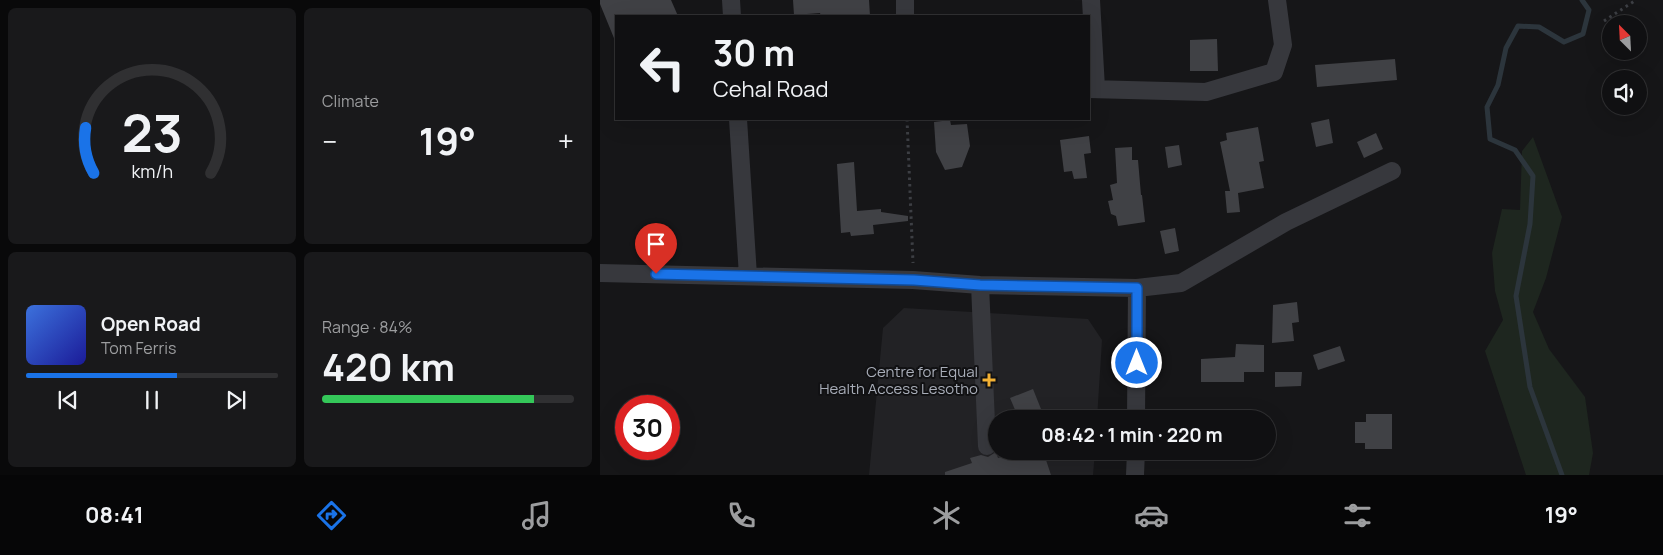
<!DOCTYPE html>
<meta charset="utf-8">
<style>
body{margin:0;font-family:Manrope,sans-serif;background:#19191b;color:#f1f3f6;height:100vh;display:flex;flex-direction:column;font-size:19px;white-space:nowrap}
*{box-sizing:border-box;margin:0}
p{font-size:16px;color:#9c9d9f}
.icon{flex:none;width:28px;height:28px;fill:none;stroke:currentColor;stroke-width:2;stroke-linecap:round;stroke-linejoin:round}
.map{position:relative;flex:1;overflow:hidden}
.details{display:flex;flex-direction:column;gap:8px;padding:8px;background:#09090a;width:600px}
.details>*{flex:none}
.hud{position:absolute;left:15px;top:15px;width:475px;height:105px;border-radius:0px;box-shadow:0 5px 20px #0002,0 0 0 1px #303032;background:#101012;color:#f1f3f6;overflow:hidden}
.needle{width:32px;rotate:336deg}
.buttons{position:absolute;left:1002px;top:15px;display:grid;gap:10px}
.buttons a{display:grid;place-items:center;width:45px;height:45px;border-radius:50%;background:#101012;box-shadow:0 5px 20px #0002,0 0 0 1px #303032;font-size:25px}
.speed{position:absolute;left:15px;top:395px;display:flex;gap:10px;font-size:25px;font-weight:700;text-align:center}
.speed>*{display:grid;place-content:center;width:65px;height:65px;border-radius:50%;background:#101012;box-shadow:0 5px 20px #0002,0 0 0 1px #303032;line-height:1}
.speed .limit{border:8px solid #d22;background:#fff;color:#111}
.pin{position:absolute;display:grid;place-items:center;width:42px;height:42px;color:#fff;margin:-51px -21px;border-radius:50% 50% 50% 0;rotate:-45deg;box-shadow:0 0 5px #0007}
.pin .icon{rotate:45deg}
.me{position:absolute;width:55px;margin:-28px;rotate:0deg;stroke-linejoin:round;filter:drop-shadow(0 0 4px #0008)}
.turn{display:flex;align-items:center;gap:18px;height:105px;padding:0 15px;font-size:22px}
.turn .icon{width:65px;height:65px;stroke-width:2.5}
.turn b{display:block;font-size:35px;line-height:42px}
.big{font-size:38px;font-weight:700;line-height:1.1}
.details .tile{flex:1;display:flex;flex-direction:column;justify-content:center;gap:8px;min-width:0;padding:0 18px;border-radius:8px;background:#19191b}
.details .dial{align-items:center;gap:0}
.dial svg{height:130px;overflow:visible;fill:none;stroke:#303032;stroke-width:7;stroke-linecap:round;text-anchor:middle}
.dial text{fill:#f1f3f6;stroke:none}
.song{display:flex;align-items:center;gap:15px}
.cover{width:60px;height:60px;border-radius:8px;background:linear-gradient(135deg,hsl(220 70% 55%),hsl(240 70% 35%))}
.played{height:5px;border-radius:2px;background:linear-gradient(90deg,#1a73e8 60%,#303032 60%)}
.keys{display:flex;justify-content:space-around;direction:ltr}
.heat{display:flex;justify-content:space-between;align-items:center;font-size:28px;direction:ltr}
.charge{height:8px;border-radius:4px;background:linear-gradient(90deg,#34c759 84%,#303032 0)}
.details .tiles{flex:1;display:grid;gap:8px;grid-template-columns:repeat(2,1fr)}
.trip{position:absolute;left:388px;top:410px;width:288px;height:50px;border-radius:25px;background:#101012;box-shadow:0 5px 20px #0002,0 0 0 1px #303032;font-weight:700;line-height:50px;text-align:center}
.menu{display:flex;height:80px;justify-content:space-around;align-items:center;background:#060607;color:#9c9d9f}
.menu .icon{width:35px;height:35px}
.menu .current{color:#1a73e8}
.menu b{font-size:22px;color:#f1f3f6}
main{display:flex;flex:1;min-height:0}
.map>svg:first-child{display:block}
</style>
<main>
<section class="details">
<div class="tiles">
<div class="tile dial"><svg viewBox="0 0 100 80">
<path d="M14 69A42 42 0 1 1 86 69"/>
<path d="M14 69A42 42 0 0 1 9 41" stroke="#1a73e8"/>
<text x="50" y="56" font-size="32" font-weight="700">23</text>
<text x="50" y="72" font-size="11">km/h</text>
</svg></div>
<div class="tile"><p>Climate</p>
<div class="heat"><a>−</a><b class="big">19°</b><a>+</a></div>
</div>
<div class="tile">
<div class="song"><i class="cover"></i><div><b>Open Road</b><p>Tom Ferris</p></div></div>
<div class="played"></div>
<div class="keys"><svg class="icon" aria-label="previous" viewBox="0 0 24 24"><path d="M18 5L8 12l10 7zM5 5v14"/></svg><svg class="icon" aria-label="pause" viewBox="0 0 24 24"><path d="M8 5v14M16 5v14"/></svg><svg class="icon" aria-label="next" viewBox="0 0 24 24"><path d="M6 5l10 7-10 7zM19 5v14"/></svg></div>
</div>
<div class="tile"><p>Range · 84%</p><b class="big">420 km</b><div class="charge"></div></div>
</div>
</section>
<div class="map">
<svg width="1063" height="475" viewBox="0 0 1063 475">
<rect width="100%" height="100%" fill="#161618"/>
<path fill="#222225" d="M304,308L488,319L502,340L497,419H396V451H495L493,475H269L283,328Z"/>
<path fill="#1e261f" d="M933,137L962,217L946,278L933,312L949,349L985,397L993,453L989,475H926L885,351L903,320L895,291L892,253L902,209L920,210L922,151Z"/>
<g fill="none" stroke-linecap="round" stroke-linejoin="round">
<path stroke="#2c353c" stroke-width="5" d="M962,475L930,387L916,296L930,224L933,176L915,150L890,139L887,107L898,85L906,48L918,26L939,27L964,42L983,34L989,10L982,0"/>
</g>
<path fill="#404145" d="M0,0H71L78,16H16V43L0,4Z
M193,0H269L270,16H221L220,13L194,15Z
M617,39L618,71H590V40Z
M795,59L797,80L717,87L715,65Z
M729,119L733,143L716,147L711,123Z
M350,120L351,125L367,124L370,146L362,167L345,170L336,152L334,122Z
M658,127L664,161L659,162L664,188L638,193L640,212L627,213L625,191H630L620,142L627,140L626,133Z
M776,133L783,149L764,158L757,142Z
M489,136L491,153L484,154L487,178L474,179L472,171L464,172L460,140Z
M579,145L582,165L568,168L565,147Z
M532,147V160H538L541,195H542L545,222L518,226L516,216L511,214L508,201L513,200L510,185L517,183L515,148Z
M254,162L257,211L281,209V212L308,216V221L273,225L274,234L251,236L250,232L241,233L237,164Z
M575,228L579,251L565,254L560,231Z
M697,302L699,322L692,323L694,341L672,343L673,305Z
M636,344L664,345V372H644V382H601V359L635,357Z
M740,346L745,361L718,370L713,355Z
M675,372H702L701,386L675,387Z
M433,389L445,419H419L410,398Z
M766,414H792V449H765V443H755V422H766Z
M417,451H443L451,475H345V472L372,463L370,458L381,455L388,457L396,452L398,458Z"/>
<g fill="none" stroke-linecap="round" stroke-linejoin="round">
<path stroke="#3d3f44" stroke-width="3" stroke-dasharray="2.5 4" stroke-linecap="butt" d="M1004,21L1036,0
M307,119L313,263"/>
<path stroke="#37383d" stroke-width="18" d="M131,0L132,16
M305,0V16
M491,0L496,88
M489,89L606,92L674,72L683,45L677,0
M138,119L148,276
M0,273L313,280L380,285L537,288L536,419
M380,285L387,446
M537,288L581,283L686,222L792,171
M535,475L536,451"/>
</g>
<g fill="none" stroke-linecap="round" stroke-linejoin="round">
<defs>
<path id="route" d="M56,274L314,280L380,285L537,288V363"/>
</defs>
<use href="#route" stroke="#114b97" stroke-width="12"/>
<use href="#route" stroke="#1a73e8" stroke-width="9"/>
</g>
<path fill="#f2b134" stroke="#111113" stroke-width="2" d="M386.5 372.5h5v5h5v5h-5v5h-5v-5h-5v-5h5z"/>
<g text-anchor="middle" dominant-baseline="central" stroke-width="4" stroke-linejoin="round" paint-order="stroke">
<g font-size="15" fill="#a8adb8" stroke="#111113" text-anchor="end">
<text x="378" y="371">Centre for Equal<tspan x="378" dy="17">Health Access Lesotho</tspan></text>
</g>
</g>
</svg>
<div class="buttons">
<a><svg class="needle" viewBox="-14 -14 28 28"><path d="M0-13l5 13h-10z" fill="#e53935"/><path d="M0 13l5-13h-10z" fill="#9c9d9f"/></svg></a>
<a><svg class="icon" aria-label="sound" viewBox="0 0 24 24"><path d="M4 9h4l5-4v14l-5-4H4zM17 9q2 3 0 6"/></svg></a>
</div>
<div class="speed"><div class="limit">30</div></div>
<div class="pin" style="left:56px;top:274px;background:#d93025"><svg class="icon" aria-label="arrive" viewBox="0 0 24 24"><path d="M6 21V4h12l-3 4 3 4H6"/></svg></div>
<svg class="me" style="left:537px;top:363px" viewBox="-20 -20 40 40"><circle r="17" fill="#1a73e8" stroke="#fff" stroke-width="3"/><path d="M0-11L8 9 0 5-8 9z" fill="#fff"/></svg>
<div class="trip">08:42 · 1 min · 220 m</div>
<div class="hud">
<div class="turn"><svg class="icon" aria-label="left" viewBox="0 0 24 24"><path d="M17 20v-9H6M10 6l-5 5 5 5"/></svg><div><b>30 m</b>Cehal Road</div></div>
</div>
</div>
</main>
<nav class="menu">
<b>08:41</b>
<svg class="icon current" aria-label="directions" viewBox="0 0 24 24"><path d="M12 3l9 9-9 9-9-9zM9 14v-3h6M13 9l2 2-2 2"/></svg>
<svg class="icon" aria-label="music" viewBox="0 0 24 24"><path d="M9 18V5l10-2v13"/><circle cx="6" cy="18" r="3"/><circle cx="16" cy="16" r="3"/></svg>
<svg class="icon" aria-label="phone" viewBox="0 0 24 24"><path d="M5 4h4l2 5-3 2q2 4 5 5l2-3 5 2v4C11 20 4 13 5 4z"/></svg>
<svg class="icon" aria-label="climate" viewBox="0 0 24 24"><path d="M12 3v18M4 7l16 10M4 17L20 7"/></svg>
<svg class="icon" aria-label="car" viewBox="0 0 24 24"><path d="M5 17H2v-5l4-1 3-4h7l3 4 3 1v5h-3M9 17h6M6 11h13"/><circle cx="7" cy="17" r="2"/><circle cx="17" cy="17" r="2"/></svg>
<svg class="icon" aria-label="filters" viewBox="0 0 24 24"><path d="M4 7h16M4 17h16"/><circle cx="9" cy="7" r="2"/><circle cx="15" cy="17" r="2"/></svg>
<b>19°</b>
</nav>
